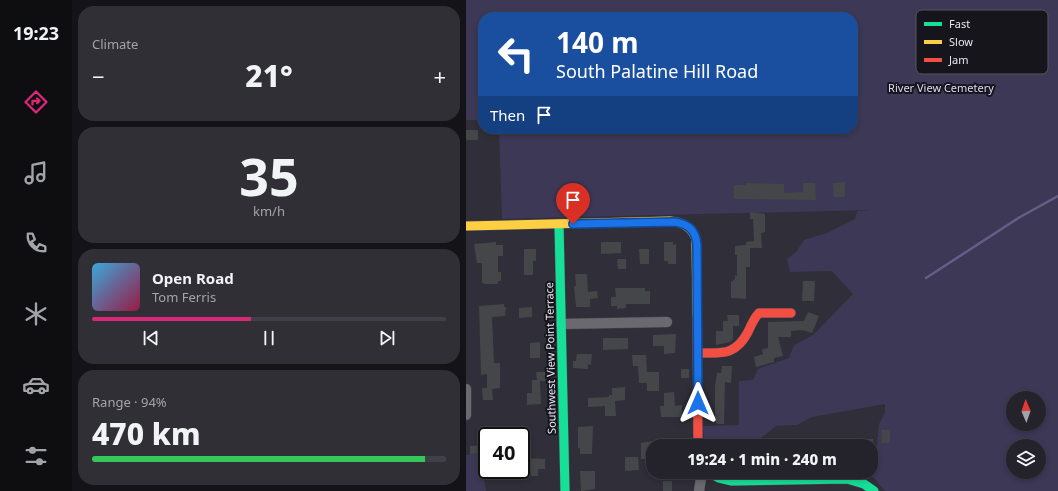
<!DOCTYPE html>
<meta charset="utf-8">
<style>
body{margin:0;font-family:"Noto Sans",sans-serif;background:#302f36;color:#f1f3f6;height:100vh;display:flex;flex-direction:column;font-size:15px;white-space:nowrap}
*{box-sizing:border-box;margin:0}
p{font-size:13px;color:#a3a4a8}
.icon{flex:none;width:22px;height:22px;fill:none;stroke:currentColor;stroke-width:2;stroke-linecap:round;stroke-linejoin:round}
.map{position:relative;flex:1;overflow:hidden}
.panel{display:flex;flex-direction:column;gap:6px;padding:6px;background:#141317;width:394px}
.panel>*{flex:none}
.banner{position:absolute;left:12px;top:12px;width:380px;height:122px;border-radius:16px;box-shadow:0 2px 6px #0003,0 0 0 1px #413f47;background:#1a4fa0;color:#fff;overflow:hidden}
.needle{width:26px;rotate:358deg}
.tools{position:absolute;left:540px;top:391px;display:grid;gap:8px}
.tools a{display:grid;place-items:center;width:40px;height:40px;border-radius:50%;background:#24222a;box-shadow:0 2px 6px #0003,0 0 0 1px #413f47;font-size:20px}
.speed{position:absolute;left:12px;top:427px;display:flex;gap:8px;font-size:20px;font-weight:700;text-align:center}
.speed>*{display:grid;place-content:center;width:52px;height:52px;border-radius:50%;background:#24222a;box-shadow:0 2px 6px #0003,0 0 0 1px #413f47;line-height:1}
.speed .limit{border:2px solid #111;border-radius:6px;background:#fff;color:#111}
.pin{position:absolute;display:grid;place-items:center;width:34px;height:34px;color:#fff;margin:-41px -17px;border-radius:50% 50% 50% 0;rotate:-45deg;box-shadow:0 0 4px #0007}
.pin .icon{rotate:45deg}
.me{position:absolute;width:44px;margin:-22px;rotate:0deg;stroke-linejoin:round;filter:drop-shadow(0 0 3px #0008)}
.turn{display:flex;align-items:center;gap:14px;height:84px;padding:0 12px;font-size:18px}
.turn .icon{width:52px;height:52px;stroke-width:2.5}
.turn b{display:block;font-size:28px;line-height:34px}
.then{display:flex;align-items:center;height:38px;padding:0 12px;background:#0003;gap:8px;font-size:15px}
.big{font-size:30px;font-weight:800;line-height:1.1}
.panel .card{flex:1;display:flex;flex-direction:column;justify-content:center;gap:6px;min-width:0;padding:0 14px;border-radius:16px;background:#302f36}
.panel .dial{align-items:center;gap:0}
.dial b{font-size:52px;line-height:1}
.song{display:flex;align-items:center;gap:12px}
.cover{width:48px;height:48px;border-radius:6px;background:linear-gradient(135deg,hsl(200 70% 55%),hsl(340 70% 35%))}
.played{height:4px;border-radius:2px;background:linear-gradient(90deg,#db2777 45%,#413f47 45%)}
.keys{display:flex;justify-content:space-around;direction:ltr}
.heat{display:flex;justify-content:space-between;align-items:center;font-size:22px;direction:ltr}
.charge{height:6px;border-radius:3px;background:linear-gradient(90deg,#34c759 94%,#413f47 0)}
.trip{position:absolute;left:180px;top:439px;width:232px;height:40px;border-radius:16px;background:#24222a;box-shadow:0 2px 6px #0003,0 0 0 1px #413f47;font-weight:800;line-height:40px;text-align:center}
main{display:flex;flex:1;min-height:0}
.tabs{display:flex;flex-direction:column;width:72px;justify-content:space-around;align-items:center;background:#0e0e11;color:#a3a4a8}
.tabs .icon{width:28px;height:28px}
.tabs .selected{color:#db2777}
.tabs b{font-size:18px;color:#f1f3f6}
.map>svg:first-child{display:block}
</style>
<main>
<nav class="tabs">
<b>19:23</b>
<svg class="icon selected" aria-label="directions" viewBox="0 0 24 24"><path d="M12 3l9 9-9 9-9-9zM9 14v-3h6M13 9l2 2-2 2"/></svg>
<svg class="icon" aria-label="music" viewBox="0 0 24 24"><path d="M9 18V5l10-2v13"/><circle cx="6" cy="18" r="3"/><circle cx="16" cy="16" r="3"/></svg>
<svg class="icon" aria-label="phone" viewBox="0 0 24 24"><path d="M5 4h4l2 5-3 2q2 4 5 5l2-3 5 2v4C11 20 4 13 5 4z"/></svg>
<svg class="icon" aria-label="climate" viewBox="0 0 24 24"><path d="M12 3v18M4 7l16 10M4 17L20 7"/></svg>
<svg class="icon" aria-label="car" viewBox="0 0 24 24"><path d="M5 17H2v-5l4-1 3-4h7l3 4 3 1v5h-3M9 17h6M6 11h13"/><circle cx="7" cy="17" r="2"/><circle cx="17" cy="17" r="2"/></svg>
<svg class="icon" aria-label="filters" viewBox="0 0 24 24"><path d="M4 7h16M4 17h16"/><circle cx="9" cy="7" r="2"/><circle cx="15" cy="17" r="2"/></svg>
</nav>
<section class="panel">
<div class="card"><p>Climate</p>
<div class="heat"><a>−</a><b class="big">21°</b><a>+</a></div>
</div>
<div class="card dial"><b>35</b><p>km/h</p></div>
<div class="card">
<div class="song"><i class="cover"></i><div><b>Open Road</b><p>Tom Ferris</p></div></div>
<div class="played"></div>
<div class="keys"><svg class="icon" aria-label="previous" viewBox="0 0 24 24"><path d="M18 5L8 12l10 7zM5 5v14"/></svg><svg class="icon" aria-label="pause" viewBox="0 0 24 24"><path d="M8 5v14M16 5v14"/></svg><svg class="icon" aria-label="next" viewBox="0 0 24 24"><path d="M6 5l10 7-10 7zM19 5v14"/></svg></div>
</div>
<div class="card"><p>Range · 94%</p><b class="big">470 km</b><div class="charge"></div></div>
</section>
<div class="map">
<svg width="592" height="491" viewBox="0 0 592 491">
<rect width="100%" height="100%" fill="#302e38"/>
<path fill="#3c3856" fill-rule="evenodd" d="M0,0H592V491H419L407,477L398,472H405V459L410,456L413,424L419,413V404L346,417L331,425L310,426L285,446H238L237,426L273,425V381L287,380L292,369L323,358L328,345L347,335L387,294L366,271L324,272L321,259L330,252L338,240L361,233L389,219L391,211L404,210L36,219L33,129H387V17H17V120H0ZM547,398H573V424H547ZM547,446H573V472H547Z
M14,453L20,491H0V455Z"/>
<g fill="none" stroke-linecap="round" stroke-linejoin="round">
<path stroke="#645e86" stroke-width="2.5" d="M460,278L554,217L592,196"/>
</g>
<path fill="#444649" d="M0,130H12V140H0Z
M379,182V197H368L367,183Z
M280,183L318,184V193L337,192V183H349L350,200L268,199V185H280Z
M284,212L299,214V232L295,233L296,248H284V267H280V299L265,298V282L269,279V275L271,276V255H269V246L280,245V242L288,241L287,219H284Z
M30,242V245H37V256H32V272H35V281H32V284H19L16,283V263H11L8,244Z
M135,242H155V253L135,254Z
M198,242H207V245L210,244V264H202V261H198Z
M58,249H70V261H67V275H58Z
M173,249H183V264H174Z
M151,259H160V269H152Z
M109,274H121L122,292L131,291L132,298L124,299V307H110L108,286H110Z
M337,281H349L348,301H336Z
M149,288H179V291H184V304H160V308L151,309V306H145V297H150Z
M38,304V307H40L39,316L26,317L28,363H34V388L26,389L27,400H17L16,388H21V374L15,375L13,306Z
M66,307V317L53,318V308Z
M342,312L353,316L346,333L336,330L325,331V337H312L317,356L308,358V362L290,367L288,357L297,354L296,349L302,348V322L338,321Z
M261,315H273V326H267V339L264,342L250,345V331H257V321H262Z
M210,334L209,353L198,354V346H187V335Z
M137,338H162V349L137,350Z
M74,342V358H64V343Z
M111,354H126L125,365L122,364V369L107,368V361H110Z
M166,355H180L181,372H193V391H181V383H173L172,366H167Z
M256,366H266L265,383L259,382L258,424H251L249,420V386L251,373H255Z
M215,369H223V378H215Z
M70,372H79V381H74L75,404L61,405V393H66V380H71Z
M159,387V400L149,401L150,416H139V406L122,407V398L143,397V395H146V388Z
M208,392L209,406L216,405V417H195L194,406H198V393Z
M127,426L126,454H114V448H112V427Z
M415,430H424V443H416Z
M65,433V445H55V434Z
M396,439H407V446H395Z
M187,441V459H175V443Z
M21,445V453L4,454V446Z
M55,445H59L61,458L79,459V469H72V476H65V465H55Z
M159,457H172L173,470L159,471Z
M114,471H129V489L115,491Z
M197,481H206V491H197Z"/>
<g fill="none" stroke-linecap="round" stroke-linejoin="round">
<defs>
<path id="street" d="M95,324L201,322
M0,389V415
M233,491L236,472"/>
<path id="fast" d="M93,225L99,491
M242,472L253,478L266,481L381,479L398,484L408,491"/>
<path id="slow" d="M0,226L204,221C217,222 226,227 230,239L231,315"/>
<path id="jam" d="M231,315L232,446
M232,353C256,353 269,356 282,332C285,325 288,318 293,313H325"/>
</defs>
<use href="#street" stroke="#4a4951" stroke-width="11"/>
<use href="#fast" stroke="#4a4951" stroke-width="10"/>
<use href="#slow" stroke="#4a4951" stroke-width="10"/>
<use href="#jam" stroke="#4a4951" stroke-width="10"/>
<use href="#street" stroke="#6a6970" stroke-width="10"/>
<use href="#fast" stroke="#16e098" stroke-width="9"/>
<use href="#slow" stroke="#ffcf43" stroke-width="9"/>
<use href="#jam" stroke="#f24e42" stroke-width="9"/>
</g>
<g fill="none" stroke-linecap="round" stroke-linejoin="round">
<defs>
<path id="route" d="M107,224L209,222C223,224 230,231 231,245L232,403"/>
</defs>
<use href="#route" stroke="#114b97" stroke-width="10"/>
<use href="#route" stroke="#1a73e8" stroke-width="7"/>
</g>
<g text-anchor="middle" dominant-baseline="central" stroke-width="4" stroke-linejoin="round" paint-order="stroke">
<g font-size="11" fill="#dddaf7" stroke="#16151c">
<text x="475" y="87">River View Cemetery</text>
</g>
<g font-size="11" fill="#e8e7f2" stroke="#16151c">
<text transform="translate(84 358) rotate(-91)">Southwest View Point Terrace</text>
</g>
</g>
<rect x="450" y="10" width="132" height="64" rx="6" fill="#16151c" stroke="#55545c" stroke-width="1"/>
<rect x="458" y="22" width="18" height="4" fill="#16e098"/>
<rect x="458" y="40" width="18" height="4" fill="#ffcf43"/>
<rect x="458" y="58" width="18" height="4" fill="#f24e42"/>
<g font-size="11" fill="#e8e7f2">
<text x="483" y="28">Fast</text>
<text x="483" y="46">Slow</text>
<text x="483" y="64">Jam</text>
</g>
</svg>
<div class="tools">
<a><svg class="needle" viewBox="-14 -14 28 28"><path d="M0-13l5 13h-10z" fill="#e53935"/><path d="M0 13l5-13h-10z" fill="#a3a4a8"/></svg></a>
<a><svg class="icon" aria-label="layers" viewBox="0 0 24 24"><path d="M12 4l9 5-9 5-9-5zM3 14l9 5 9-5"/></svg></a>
</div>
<div class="speed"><div class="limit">40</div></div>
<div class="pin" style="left:107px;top:224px;background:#d93025"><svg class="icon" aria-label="arrive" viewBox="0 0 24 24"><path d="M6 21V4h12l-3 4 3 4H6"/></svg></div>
<svg class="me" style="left:232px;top:403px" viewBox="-20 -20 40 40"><path d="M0-17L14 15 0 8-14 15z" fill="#1a73e8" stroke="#fff" stroke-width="4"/></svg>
<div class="trip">19:24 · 1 min · 240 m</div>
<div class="banner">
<div class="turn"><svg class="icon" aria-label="left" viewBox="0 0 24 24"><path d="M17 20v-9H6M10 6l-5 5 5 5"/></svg><div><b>140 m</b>South Palatine Hill Road</div></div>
<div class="then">Then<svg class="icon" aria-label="arrive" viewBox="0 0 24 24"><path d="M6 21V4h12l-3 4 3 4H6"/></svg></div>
</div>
</div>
</main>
